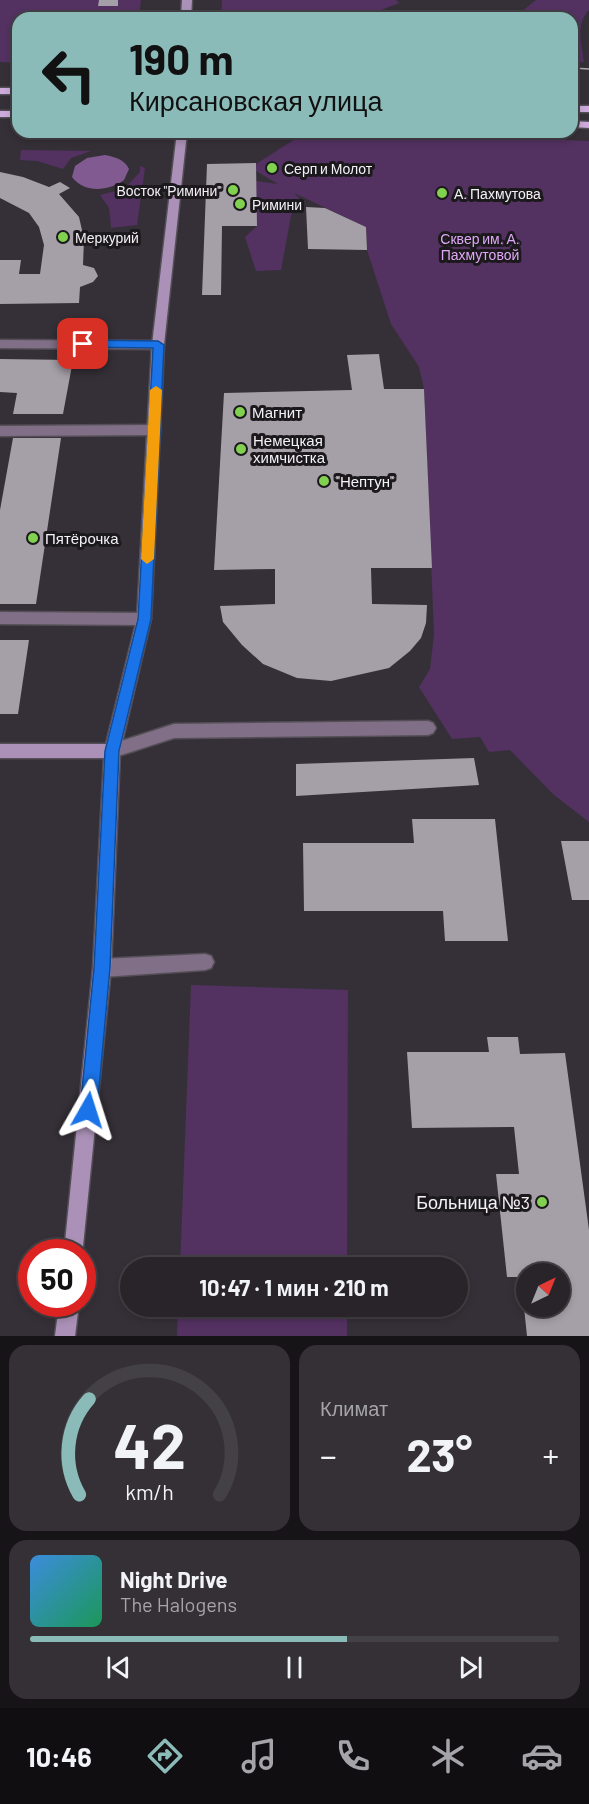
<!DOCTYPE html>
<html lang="ru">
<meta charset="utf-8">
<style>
body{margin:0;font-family:Barlow,sans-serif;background:#343035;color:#f1f3f6;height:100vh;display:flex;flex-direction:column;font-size:22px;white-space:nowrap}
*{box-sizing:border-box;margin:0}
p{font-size:20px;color:#a5a4a8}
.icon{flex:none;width:33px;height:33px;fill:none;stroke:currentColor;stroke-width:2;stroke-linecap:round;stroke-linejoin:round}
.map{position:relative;height:1336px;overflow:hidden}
.side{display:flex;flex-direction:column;gap:9px;padding:9px;background:#161417;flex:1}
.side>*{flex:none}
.top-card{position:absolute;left:12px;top:12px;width:566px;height:126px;border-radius:18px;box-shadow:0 3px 9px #0003,0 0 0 2px #444146;background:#8bbbb9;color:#111;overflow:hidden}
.needle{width:39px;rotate:43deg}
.controls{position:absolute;left:516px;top:1263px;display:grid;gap:12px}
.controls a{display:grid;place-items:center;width:54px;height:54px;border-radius:50%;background:#282429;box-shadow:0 3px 9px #0003,0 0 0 2px #444146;font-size:30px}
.speed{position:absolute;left:18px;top:1239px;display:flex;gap:12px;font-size:30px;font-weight:700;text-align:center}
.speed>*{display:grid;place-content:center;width:78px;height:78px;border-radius:50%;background:#282429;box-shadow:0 3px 9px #0003,0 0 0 2px #444146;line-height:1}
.speed .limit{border:9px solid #d22;background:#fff;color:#111}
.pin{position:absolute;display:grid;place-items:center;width:51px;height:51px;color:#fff;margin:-26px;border-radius:12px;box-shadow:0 3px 9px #0006}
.me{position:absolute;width:66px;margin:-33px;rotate:6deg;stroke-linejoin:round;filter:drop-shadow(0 0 4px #0008)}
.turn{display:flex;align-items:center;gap:21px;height:126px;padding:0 18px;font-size:27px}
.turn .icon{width:78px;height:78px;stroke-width:2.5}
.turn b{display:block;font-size:42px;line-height:51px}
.big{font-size:45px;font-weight:700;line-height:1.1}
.side .widget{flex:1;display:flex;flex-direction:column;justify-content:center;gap:9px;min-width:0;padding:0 21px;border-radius:18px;background:#343035}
.side .dial{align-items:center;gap:0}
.dial svg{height:156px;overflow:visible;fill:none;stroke:#444146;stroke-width:7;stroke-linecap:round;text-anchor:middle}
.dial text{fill:#f1f3f6;stroke:none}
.song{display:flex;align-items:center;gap:18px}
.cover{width:72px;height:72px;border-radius:9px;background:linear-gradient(135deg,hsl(210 70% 55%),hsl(150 70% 35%))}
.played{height:6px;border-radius:3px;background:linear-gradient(90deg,#8bbbb9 60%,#444146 60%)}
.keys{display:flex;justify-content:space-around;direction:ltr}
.heat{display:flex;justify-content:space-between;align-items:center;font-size:33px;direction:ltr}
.side .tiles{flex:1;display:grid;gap:9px;grid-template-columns:1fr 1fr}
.widget:last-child{grid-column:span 2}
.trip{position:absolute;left:120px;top:1257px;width:348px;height:60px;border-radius:30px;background:#282429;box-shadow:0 3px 9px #0003,0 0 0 2px #444146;font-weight:700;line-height:60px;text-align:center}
.tabs{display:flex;height:96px;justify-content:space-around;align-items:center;background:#100e10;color:#a5a4a8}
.tabs .icon{width:42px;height:42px}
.tabs .active{color:#8bbbb9}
.tabs b{font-size:27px;color:#f1f3f6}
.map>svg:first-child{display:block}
</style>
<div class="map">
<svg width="589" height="1336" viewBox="0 0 589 1336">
<rect width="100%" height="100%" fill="#353037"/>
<path fill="#533161" d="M0,0H141L139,18H18V63L0,62Z
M222,0H396L399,3L361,18H221Z
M536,0H589V10C575,24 582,44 584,62L572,63V18H506L522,11Z
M306,132H367L589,141V822L554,795L510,750L489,752L480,737L452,739L419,687L430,669L434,634L424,389L419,367L391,324L367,250L366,227L294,193L299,198L291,216L281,270L256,271L245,237L257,226L256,181L278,184L256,171V164Z
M21,150L91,151L71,158L63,169L37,161L20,160Z
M140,166L145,168L137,225L111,228L109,208L100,195L124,189L140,172Z
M191,985L348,990L347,1267H180Z
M178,1307H347V1336H177Z"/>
<path fill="#805a90" d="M105,155C115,157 124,159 129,169L124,180C109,191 85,194 72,177L75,166L87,158Z"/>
<path fill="#a59fa7" d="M99,0H118V6H98Z
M256,163L257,226H222L221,295H202L207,164Z
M0,172L23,177L49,187L60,182L70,188L59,194L79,217L84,239L83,265L94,268L98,276L93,282L80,287L79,303L0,304V260H21L19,274H40L44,245L39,227L29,213L0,198Z
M306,207L325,208L366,227L367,250L308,249Z
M379,354L384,389H424L432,568H371L372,604L427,605L426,623L421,638L410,651L389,668L331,681L297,678L263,664L242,645L223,622L220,606L275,604V569L214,570L224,393L352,390L347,355Z
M0,359L73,360L63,414H13L17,393L0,392Z
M13,438H61L36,604H0V510Z
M0,640H29L18,714H0Z
M474,758L479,785L296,796V764Z
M412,819H495L508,941H445L443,911H304L303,843H414Z
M561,841H589V900H572Z
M487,1037H518L520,1054L565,1053L589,1230V1336H527L523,1298H526V1306H560V1274H526V1277H507L496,1174H519L514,1127L412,1128L407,1052H489Z"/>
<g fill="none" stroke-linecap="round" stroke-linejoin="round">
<defs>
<path id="lane" d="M154,425L160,430L154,435L0,436V426Z
M0,612L144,613L149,615L151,619L149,623L144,625L0,624Z
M428,721L433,723L436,728L433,733L428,735L174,738L112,758L106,756L104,751L106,746L174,724Z
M205,954L211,956L214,962L211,968L205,970L102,977L96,974L93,968L96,962L102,959Z"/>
<path id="street" d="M0,340L158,341L164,345L158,349L0,348Z"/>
<path id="secondary" d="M182,0H192L191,18H181Z
M177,132H187L164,345L151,619L120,751L111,968L82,1256V1252H64L93,968L104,758H0V744H106L137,619L152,345Z
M59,1304H79L75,1336H55Z"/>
<path id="primary" d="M0,88H18V94H0Z
M572,106H589V112H572Z
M0,111H18V117H0Z
M572,121L589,122V128L572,127Z"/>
</defs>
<use href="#lane" stroke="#544f56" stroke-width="3"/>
<use href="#street" stroke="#544f56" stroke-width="3"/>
<use href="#secondary" stroke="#544f56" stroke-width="3"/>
<use href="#primary" stroke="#544f56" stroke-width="3"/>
<use href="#lane" fill="#806f87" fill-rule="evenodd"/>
<use href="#street" fill="#806f87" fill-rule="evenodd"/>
<use href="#secondary" fill="#ab91b7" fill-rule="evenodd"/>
<use href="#primary" fill="#cdabdc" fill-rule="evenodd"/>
<path stroke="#afabb1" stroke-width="1.5" d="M572,68L589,69"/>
</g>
<path fill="#1a73e8" stroke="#114b97" stroke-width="1.5" d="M83,340L158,341L164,345L151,619L119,751L110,968L97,1110L94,1116L88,1119L82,1116L80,1110L94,968L105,751L138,619L153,348L79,347L77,344Z"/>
<path fill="#f59e0b" d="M156,386L162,390L154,559L147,564L141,559L150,390Z"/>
<g fill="#81d050" stroke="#1b191c" stroke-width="2">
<circle cx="272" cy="168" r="6"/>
<circle cx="233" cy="190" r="6"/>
<circle cx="442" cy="193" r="6"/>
<circle cx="240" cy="204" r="6"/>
<circle cx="63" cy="237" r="6"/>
<circle cx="240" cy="412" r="6"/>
<circle cx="241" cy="449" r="6"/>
<circle cx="324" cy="481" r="6"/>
<circle cx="33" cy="538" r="6"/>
<circle cx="542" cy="1202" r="6"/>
</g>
<g text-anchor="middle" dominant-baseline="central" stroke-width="6" stroke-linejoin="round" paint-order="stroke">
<g font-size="14" fill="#f4f1f6" stroke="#1b191c" text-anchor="start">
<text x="284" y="168">Серп и Молот</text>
<text x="221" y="190" text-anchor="end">Восток "Римини"</text>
<text x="454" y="193">А. Пахмутова</text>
<text x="252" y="204">Римини</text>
<text x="75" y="237">Меркурий</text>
</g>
<g font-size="14" fill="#dfa8f7" stroke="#1b191c">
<text x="480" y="238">Сквер им. А.<tspan x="480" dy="16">Пахмутовой</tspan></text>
</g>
<g font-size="15" fill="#f4f1f6" stroke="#1b191c" text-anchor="start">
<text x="252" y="412">Магнит</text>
<text x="253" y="440">Немецкая<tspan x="253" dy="17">химчистка</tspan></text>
<text x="336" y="481">"Нептун"</text>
<text x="45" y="538">Пятёрочка</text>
</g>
<g font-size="18" fill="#f4f1f6" stroke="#1b191c" text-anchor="end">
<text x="530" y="1202">Больница №3</text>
</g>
</g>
</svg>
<div class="controls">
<a><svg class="needle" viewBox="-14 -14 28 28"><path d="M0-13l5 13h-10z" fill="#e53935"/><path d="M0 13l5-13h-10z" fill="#a5a4a8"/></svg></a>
</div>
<div class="speed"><div class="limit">50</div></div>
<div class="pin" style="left:83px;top:344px;background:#d93025"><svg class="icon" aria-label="arrive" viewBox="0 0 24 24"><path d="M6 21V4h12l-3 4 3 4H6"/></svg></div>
<svg class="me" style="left:88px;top:1110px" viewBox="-20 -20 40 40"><path d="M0-17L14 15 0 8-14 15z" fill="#1a73e8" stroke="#fff" stroke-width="4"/></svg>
<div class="trip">10:47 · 1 мин · 210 m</div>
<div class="top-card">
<div class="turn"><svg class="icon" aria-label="left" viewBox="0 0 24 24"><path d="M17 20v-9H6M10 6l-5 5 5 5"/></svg><div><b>190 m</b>Кирсановская улица</div></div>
</div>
</div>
<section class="side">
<div class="tiles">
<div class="widget dial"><svg viewBox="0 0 100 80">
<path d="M14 69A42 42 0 1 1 86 69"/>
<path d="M14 69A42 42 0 0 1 19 20" stroke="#8bbbb9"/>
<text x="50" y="56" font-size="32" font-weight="700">42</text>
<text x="50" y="72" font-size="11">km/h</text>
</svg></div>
<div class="widget"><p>Климат</p>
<div class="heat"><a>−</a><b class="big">23°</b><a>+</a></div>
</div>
<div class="widget">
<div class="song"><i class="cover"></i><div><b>Night Drive</b><p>The Halogens</p></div></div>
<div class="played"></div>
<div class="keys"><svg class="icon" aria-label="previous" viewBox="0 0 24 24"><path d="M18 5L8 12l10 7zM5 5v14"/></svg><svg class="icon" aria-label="pause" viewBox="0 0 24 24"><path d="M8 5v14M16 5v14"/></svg><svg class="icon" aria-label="next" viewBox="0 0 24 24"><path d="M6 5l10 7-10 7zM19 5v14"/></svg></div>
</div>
</div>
</section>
<nav class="tabs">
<b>10:46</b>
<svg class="icon active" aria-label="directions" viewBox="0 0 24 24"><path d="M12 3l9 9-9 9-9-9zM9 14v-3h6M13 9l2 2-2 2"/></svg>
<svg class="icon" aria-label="music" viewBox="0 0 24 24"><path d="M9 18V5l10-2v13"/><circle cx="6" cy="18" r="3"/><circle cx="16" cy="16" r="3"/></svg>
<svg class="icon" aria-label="phone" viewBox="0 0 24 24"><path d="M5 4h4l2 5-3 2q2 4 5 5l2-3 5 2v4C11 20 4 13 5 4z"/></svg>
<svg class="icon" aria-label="climate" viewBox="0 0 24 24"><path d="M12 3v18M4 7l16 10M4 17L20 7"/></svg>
<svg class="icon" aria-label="car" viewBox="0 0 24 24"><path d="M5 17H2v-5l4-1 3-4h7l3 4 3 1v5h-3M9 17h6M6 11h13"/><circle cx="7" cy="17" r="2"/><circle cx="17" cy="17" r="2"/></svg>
</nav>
